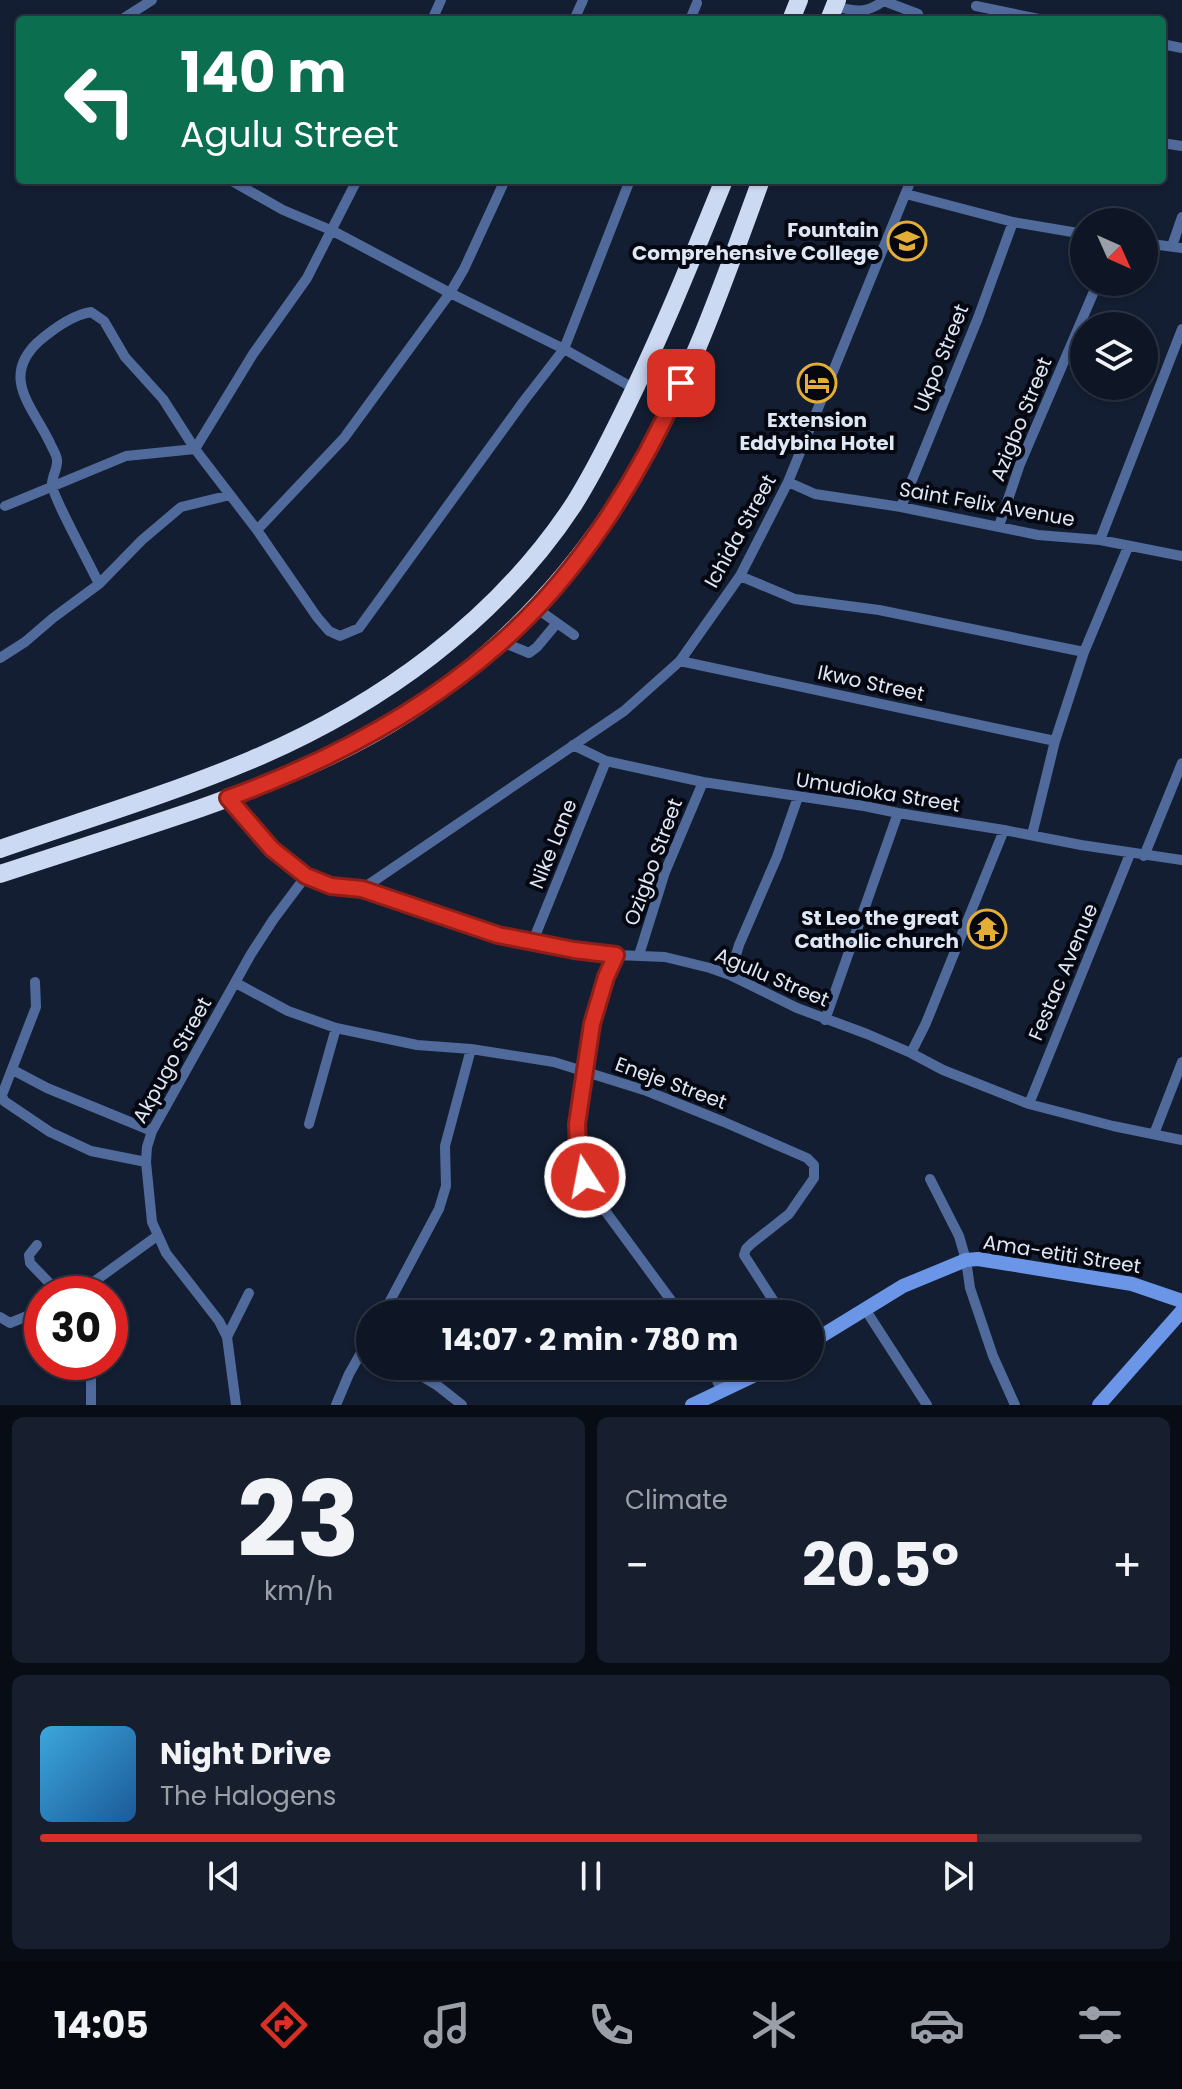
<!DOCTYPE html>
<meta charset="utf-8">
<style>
body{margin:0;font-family:Poppins,sans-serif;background:#171f2e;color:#f1f3f6;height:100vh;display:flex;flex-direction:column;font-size:30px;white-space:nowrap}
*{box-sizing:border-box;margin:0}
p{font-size:26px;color:#9b9fa7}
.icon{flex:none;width:44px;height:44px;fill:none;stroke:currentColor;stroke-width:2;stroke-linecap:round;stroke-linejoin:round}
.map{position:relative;height:1405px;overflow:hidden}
.details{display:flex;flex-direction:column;gap:12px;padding:12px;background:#080c15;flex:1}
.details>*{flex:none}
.banner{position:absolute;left:16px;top:16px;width:1150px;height:168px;border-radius:8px;box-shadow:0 2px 6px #0004,0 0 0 2px #2e3543;background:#0b6e4f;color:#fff;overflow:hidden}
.needle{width:52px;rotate:135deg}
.fabs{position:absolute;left:1070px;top:208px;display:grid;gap:16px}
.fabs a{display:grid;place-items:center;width:88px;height:88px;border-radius:50%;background:#0e1626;box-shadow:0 2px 6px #0004,0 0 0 2px #2e3543;font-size:40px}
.speed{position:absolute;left:24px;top:1276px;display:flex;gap:16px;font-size:40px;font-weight:700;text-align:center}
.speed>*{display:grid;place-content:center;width:104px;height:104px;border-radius:50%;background:#0e1626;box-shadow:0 2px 6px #0004,0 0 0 2px #2e3543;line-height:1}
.speed .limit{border:12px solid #d22;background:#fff;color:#111}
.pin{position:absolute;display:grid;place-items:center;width:68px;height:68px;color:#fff;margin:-34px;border-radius:16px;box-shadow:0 4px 12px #0006}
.me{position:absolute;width:88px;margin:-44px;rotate:349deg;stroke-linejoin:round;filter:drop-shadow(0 0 6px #0008)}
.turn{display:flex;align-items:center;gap:28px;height:168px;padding:0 32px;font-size:36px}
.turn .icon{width:104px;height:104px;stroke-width:2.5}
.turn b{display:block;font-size:56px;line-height:68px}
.big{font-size:60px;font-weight:700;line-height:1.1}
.details .widget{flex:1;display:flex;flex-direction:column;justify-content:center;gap:12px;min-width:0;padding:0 28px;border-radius:12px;background:#171f2e}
.details .dial{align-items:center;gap:0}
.dial b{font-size:104px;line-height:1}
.song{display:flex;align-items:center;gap:24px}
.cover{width:96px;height:96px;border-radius:12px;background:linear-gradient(135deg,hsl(200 70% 55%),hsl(210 70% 35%))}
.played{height:8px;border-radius:4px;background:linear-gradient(90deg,#d93025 85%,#2e3543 85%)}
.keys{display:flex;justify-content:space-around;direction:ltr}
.heat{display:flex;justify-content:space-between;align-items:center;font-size:44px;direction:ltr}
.details .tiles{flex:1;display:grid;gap:12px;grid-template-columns:1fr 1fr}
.widget:last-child{grid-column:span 2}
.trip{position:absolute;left:356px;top:1300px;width:468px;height:80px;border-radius:40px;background:#0e1626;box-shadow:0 2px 6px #0004,0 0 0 2px #2e3543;font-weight:700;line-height:80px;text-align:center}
.tab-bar{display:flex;height:128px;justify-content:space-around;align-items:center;background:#06090f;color:#9b9fa7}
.tab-bar .icon{width:56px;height:56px}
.tab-bar .active{color:#d93025}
.tab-bar b{font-size:36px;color:#f1f3f6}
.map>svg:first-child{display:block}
</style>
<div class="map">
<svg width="1182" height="1405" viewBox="0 0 1182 1405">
<rect width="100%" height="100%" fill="#131e32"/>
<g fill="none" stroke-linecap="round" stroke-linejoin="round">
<path stroke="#506a9c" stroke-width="10" d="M884,1L918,14
M834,6C857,12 866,14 885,0
M976,6L1044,20
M121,20L152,0
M432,20L441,0
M574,20L583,0
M690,20L697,3
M1162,44L1182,48
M1162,143L1182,146
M230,180L283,210L333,231L450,293L564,349L635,389
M906,194L1013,222L1084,234
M1144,243L1182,248
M1172,246L1182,217
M195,449L253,354L307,278L357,180
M788,482L815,494L901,507L1038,535L1100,540L1182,556
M5,506L126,456L195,449
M901,507L978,318L1013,222
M999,526L1020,464L1098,282
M257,530L344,438L450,293L464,269L505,180
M1100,540L1182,329
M740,576L795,599L879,610L1084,652
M99,584C92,568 51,494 52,484C52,476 58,468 57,460C57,455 52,448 50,443C33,407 0,378 38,342C52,330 72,315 91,312L104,321L125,357L163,399L195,449L257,530L317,617L329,631L340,636L359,628L523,402L564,349L630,180
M536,608L574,635
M502,642L529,653L537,647L557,623
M0,658L25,642L53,618L99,584L142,540L181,507L230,495
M680,661L1055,741
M573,745L606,761L703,782L864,806L898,813L1004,830L1081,845L1182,860
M228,798L272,849L306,876L331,886L362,889L498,935L574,950L616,955L665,957L710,968L730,975L797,1008L867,1034L911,1053L943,1070L1029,1104L1113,1126L1182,1140
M1032,835L1055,741L1084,652L1128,547
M1144,856L1182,763
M362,889L624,711L680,661L740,576L788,482L911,180
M533,941L606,761
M616,955L606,977L592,1024L577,1124L578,1148L585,1177L595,1197L681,1314
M639,955L665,872L703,782
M730,975L739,945L777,857L798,797
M35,982L36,1007L2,1095L4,1101L50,1132L91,1151L146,1162
M236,983L288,1011L336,1028L417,1045L471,1049L554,1062L647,1091L724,1122L807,1158L814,1165V1178L789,1214L751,1244L746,1249L744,1255L782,1314
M825,1020L898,813
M911,1053L926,1023L1004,830
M13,1070L47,1088L152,1131
M1029,1104L1130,854
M309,1124L336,1028
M1154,1134L1182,1062
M930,1179L959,1236L966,1260L970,1288L993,1356L1015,1405
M37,1245L29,1255L30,1263L60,1294
M77,1294L157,1236
M865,1309L927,1405
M383,1314L439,1209L446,1186L445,1146L471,1049
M0,1317L10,1323L42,1310
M227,1337L249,1293
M405,1366L438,1386L462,1405
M710,1366L722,1391
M91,1405V1362
M236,1405L227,1337L219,1321L166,1253L152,1222L146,1162L147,1147L152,1131L251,954L273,920L306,876
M336,1405L349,1374L370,1337"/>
<path stroke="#6b95e6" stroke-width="14" d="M810,1343L903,1286L966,1260L978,1259L1132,1284L1182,1301
M692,1405L774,1366
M1099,1405L1182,1311"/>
<path stroke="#cbd9f2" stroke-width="18" d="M791,20L799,0
M829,20L837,0
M0,849C84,820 170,794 251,760C379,706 497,621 574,504C589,480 602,455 615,429C656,348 690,264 724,180
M0,874C67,852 134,831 201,808C259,787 318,765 373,734C481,673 568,585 632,479C688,386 724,281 761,180"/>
</g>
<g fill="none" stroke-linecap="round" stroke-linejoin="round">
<defs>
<path id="route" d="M585,1177L578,1148L577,1124L592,1024L606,977L616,955L574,950L498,935L362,889L331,886L306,876L272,849L228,798C325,763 419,714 497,646C577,577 639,478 681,383"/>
</defs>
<use href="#route" stroke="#8d1f18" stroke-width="20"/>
<use href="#route" stroke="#d93025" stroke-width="14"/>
</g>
<defs>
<symbol id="school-ring" viewBox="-11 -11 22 22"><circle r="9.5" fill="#050811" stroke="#e4ad35" stroke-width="1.5"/><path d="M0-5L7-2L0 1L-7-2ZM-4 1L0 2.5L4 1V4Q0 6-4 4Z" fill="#e4ad35"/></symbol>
<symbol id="hotel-ring" viewBox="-11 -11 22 22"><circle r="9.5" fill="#050811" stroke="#e4ad35" stroke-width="1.5"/><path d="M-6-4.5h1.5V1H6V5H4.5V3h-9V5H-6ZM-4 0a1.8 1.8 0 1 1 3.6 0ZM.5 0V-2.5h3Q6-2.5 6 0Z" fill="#e4ad35"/></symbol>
<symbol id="temple-ring" viewBox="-11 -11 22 22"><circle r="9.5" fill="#050811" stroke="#e4ad35" stroke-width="1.5"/><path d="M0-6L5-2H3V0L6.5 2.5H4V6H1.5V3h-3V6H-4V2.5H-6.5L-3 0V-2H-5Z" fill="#e4ad35"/></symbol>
</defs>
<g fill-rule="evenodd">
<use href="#school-ring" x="885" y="219" width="44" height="44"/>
<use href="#hotel-ring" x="795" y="361" width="44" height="44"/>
<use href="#temple-ring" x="965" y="907" width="44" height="44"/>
</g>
<g text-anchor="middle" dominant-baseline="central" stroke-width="8" stroke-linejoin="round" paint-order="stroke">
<g font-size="20" font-weight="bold" fill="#dfe7f5" stroke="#050811" text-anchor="end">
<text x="879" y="230">Fountain<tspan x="879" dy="23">Comprehensive College</tspan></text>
<text x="817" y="420" text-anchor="middle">Extension<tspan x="817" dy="23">Eddybina Hotel</tspan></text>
<text x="959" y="918">St Leo the great<tspan x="959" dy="23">Catholic church</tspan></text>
</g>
<g font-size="20" fill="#dfe7f5" stroke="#050811">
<text transform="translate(941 358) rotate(-68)">Ukpo Street</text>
<text transform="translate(1021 419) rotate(-68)">Azigbo Street</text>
<text transform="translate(987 504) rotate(10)">Saint Felix Avenue</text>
<text transform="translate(740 531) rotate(-61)">Ichida Street</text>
<text transform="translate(871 683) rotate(12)">Ikwo Street</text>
<text transform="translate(878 792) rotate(9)">Umudioka Street</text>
<text transform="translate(553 844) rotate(-68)">Nike Lane</text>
<text transform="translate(653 862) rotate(-70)">Ozigbo Street</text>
<text transform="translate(1063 972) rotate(-67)">Festac Avenue</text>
<text transform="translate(772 977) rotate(23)">Agulu Street</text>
<text transform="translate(172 1060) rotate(-61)">Akpugo Street</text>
<text transform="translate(671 1083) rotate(20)">Eneje Street</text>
<text transform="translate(1062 1254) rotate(9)">Ama-etiti Street</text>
</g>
</g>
</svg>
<div class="fabs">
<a><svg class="needle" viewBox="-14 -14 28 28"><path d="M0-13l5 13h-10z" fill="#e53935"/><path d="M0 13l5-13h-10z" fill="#9b9fa7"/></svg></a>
<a><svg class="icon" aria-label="layers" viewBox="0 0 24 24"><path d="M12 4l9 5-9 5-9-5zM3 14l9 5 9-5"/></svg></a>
</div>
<div class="speed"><div class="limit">30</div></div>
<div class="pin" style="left:681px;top:383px;background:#d93025"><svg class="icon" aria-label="arrive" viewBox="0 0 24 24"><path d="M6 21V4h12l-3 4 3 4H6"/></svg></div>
<svg class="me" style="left:585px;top:1177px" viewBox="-20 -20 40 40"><circle r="17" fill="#d93025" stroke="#fff" stroke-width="3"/><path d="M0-11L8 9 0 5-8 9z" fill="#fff"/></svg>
<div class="trip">14:07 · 2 min · 780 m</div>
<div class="banner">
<div class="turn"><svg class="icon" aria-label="left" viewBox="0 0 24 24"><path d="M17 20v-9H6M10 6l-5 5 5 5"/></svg><div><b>140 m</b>Agulu Street</div></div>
</div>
</div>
<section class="details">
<div class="tiles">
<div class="widget dial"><b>23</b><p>km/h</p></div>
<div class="widget"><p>Climate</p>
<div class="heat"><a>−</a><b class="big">20.5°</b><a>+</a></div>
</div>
<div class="widget">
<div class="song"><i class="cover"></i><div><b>Night Drive</b><p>The Halogens</p></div></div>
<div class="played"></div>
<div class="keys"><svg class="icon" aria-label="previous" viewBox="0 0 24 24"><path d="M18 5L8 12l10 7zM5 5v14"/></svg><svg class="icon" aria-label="pause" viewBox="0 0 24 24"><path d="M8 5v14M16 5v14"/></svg><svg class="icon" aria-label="next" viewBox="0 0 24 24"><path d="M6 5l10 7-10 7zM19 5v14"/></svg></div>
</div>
</div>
</section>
<nav class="tab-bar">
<b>14:05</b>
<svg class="icon active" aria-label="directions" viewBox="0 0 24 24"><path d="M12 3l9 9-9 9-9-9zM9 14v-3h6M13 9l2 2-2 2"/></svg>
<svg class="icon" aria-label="music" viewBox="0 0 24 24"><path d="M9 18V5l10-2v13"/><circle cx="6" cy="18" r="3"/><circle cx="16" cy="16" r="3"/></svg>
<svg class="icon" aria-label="phone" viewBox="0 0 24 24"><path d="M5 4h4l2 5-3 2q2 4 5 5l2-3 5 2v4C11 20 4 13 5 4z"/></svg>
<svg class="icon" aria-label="climate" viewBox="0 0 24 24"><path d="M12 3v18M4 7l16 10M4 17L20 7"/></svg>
<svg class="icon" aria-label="car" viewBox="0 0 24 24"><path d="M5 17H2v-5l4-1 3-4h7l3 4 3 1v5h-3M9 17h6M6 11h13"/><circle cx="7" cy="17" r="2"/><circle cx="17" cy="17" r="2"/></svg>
<svg class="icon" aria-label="filters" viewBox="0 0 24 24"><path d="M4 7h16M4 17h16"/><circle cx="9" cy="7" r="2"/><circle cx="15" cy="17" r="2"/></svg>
</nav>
